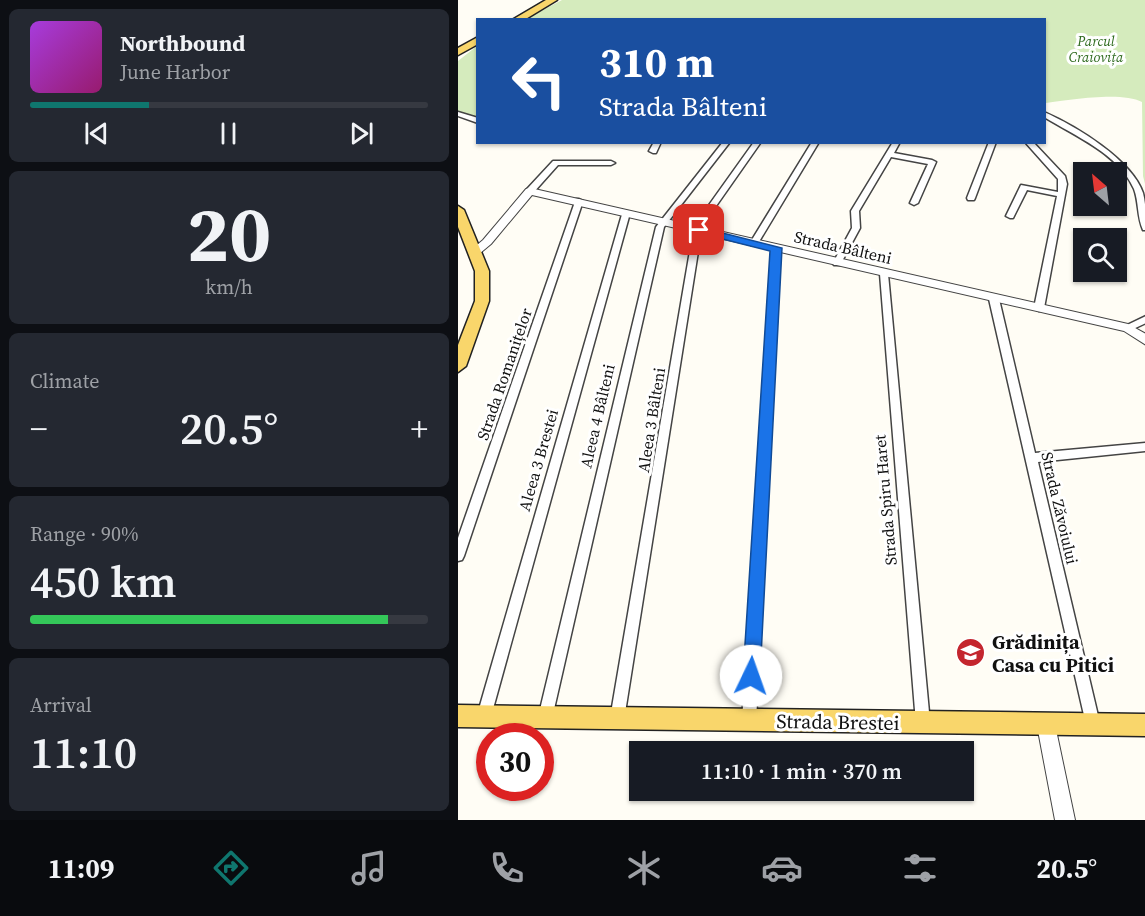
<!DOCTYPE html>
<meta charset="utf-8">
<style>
body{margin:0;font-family:"Source Serif 4",serif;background:#242831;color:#f1f3f6;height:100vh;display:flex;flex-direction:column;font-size:22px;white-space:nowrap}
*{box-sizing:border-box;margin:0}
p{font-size:20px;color:#9ea1a6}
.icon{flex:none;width:33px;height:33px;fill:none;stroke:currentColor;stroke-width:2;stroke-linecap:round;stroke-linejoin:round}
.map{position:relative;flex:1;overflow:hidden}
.drawer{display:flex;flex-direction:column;gap:9px;padding:9px;background:#0d0f14;width:458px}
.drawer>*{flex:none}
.guide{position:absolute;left:18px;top:18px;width:570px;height:126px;border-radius:0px;box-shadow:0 2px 4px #0004;background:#1a4fa0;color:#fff;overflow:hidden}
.needle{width:39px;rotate:332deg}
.tools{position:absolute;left:615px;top:162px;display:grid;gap:12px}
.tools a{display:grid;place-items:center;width:54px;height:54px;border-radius:0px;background:#171b24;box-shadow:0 2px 4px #0004;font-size:30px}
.speed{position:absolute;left:18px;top:723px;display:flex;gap:12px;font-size:30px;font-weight:700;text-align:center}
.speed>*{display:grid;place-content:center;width:78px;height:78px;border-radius:50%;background:#171b24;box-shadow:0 2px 4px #0004;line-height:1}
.speed .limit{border:9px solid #d22;background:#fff;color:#111}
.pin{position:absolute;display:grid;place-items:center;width:51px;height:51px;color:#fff;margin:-26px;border-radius:12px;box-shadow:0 3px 9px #0006}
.me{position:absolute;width:66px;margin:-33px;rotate:3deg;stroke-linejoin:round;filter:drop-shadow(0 0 4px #0008)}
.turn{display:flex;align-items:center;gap:21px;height:126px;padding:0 24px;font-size:27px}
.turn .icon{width:78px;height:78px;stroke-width:2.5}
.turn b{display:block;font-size:42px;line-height:51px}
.big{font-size:45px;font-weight:600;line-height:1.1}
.drawer .tile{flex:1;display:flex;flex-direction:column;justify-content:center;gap:9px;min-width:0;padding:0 21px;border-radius:9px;background:#242831}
.drawer .dial{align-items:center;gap:0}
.dial b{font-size:78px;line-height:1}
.song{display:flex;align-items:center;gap:18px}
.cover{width:72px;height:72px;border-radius:9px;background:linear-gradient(135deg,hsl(280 70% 55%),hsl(320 70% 35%))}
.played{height:6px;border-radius:3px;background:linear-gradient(90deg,#0f766e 30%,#363941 30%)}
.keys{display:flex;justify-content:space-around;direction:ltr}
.heat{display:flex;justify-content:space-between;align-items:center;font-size:33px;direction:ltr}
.charge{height:9px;border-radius:4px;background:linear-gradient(90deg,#34c759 90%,#363941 0)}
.trip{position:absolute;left:171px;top:741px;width:345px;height:60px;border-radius:0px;background:#171b24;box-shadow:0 2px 4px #0004;font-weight:600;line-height:60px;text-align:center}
.tab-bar{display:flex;height:96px;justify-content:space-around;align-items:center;background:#090b0e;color:#9ea1a6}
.tab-bar .icon{width:42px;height:42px}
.tab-bar .current{color:#0f766e}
.tab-bar b{font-size:27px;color:#f1f3f6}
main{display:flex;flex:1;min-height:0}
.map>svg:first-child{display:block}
</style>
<main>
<section class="drawer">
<div class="tile">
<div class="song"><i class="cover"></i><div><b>Northbound</b><p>June Harbor</p></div></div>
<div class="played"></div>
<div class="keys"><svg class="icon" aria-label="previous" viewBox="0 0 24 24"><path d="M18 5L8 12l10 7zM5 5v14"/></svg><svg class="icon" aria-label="pause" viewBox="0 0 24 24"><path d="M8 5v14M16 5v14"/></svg><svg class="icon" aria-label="next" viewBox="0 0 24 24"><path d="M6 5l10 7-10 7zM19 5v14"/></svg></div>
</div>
<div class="tile dial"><b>20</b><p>km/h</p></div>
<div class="tile"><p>Climate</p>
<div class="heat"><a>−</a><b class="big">20.5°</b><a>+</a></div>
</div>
<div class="tile"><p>Range · 90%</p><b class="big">450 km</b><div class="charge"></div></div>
<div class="tile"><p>Arrival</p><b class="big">11:10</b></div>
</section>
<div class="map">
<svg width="688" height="820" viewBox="0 0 688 820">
<rect width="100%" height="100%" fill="#fffdf5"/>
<path fill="#d5ebbd" d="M104,0H687V184L685,176L684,102C664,91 610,100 587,103L586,20L68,19Z
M19,46V119L0,112V61Z"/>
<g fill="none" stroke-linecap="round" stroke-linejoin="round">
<defs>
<path id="minor" d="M0,112L20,118V123L0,116Z
M586,112C618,126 674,160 685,193C688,205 688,218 688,230H685C679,217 681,202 676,189C661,154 617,136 586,117Z
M196,142H203L198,153H195L191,151Z
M265,142H272L206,227L94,718L92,723L87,725L82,723L80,718L198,227Z
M296,142H303L249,219L242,239L166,719L164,724L159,726L154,724L152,719L234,239L241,219Z
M354,142H361L299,245H293L292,243Z
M435,142H442L436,153L474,160L478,162L460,203L456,205L452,203L470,164L433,157L401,211L402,228L382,265H376L375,263L394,228L393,211Z
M531,142H538L517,198L516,200H510L509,198Z
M567,142H575L607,176L609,184L586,308L581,311L576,308L599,196L569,190L555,218H552L548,216L563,185L600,192V179Z
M95,161H153L157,163L153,165H100L75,193H69V189Z
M118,199H121L125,201L6,556L4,560L0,561V538Z
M165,211H168L172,213L33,716L31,721L26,723L21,721L19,716Z
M318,245L322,248L298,721L296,726L291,728L286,726L284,721L314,248Z
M426,271L430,274L472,723L470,728L465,730L460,728L458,723L422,274Z
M536,296L541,299L577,453L688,443V451L580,462L642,724L640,729L635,731L630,729L628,724L531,299Z
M688,316V323L673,330H667L665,328L667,326Z"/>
<path id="tertiary" d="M72,188L670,324L688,334V345L666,331L74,195L33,244L21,254H13V250L25,240L68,189Z
M588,716L594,719L597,725L617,820H597L579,725L582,719Z"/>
<path id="primary" d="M88,0H99L66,20H54Z
M20,37V44L0,55V48Z
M0,206L6,210L31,271V301L8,366L0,372V345L17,301V271L0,227Z
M0,705L688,714V736L0,727Z"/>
</defs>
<use href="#minor" stroke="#444" stroke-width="3"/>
<use href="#tertiary" stroke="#444" stroke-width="2"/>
<use href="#primary" stroke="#222" stroke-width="3"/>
<use href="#minor" fill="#fff" fill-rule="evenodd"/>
<use href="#tertiary" fill="#fff" fill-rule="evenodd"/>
<use href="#primary" fill="#f9d66b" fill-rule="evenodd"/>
</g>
<path fill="#1a73e8" stroke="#114b97" stroke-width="1.5" d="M241,227L324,248L302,676L300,682L293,684L287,682L285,676L312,251L237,232L235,230Z"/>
<defs>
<symbol id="school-disc" viewBox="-11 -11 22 22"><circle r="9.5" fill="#c4262e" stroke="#fff"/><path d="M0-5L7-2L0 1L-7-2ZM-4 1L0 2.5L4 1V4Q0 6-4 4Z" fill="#fff"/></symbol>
</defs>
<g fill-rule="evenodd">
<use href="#school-disc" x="496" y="636" width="33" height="33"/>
</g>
<g text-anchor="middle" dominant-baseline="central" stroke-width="6" stroke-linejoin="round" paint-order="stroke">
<g font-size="14" font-style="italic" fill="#2f6b1f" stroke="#fff">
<text x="638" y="41">Parcul<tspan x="638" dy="16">Craiovița</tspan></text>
</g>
<g font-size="16" fill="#111" stroke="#fff">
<text transform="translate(385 247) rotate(13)">Strada Bâlteni</text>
<text transform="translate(46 374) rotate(-71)">Strada Romanițelor</text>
<text transform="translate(139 416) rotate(-77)">Aleea 4 Bâlteni</text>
<text transform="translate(193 420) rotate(-81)">Aleea 3 Bâlteni</text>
<text transform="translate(80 460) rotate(-74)">Aleea 3 Brestei</text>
<text transform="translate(427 500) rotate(-95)">Strada Spiru Haret</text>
<text transform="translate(602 508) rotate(77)">Strada Zăvoiului</text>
</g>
<g font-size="20" font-weight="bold" fill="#111" stroke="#fff" text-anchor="start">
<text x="534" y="642">Grădinița<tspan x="534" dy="23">Casa cu Pitici</tspan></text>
</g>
<g font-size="20" fill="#111" stroke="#fff">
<text transform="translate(380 722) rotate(1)">Strada Brestei</text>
</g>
</g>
</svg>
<div class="tools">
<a><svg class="needle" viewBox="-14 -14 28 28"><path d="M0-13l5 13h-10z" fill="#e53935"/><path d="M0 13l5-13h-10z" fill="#9ea1a6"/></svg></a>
<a><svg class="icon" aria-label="search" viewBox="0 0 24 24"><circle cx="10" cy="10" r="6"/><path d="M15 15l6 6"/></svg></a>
</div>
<div class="speed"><div class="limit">30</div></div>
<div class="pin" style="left:241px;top:230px;background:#d93025"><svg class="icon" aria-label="arrive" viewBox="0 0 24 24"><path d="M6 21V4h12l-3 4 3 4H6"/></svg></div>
<svg class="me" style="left:293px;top:676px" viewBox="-20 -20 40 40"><circle r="19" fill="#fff"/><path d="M0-13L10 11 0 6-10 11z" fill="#1a73e8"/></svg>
<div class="trip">11:10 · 1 min · 370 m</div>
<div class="guide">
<div class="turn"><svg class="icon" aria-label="left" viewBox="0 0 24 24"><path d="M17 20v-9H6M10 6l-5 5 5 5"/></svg><div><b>310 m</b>Strada Bâlteni</div></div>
</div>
</div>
</main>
<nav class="tab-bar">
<b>11:09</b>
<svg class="icon current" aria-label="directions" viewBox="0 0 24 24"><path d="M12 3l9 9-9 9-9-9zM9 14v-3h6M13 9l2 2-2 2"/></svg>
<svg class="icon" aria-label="music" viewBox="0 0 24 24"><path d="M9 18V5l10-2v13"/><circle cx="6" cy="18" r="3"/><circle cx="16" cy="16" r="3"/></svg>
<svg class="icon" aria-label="phone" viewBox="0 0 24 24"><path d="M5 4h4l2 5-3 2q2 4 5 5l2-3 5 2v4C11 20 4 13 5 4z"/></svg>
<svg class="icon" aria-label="climate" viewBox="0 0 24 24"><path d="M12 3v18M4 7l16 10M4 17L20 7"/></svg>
<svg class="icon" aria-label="car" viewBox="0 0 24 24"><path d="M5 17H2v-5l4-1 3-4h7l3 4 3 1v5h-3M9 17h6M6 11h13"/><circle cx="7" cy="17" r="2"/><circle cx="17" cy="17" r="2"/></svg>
<svg class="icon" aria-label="filters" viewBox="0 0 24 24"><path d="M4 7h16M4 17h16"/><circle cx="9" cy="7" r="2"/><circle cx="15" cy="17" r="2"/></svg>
<b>20.5°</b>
</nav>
